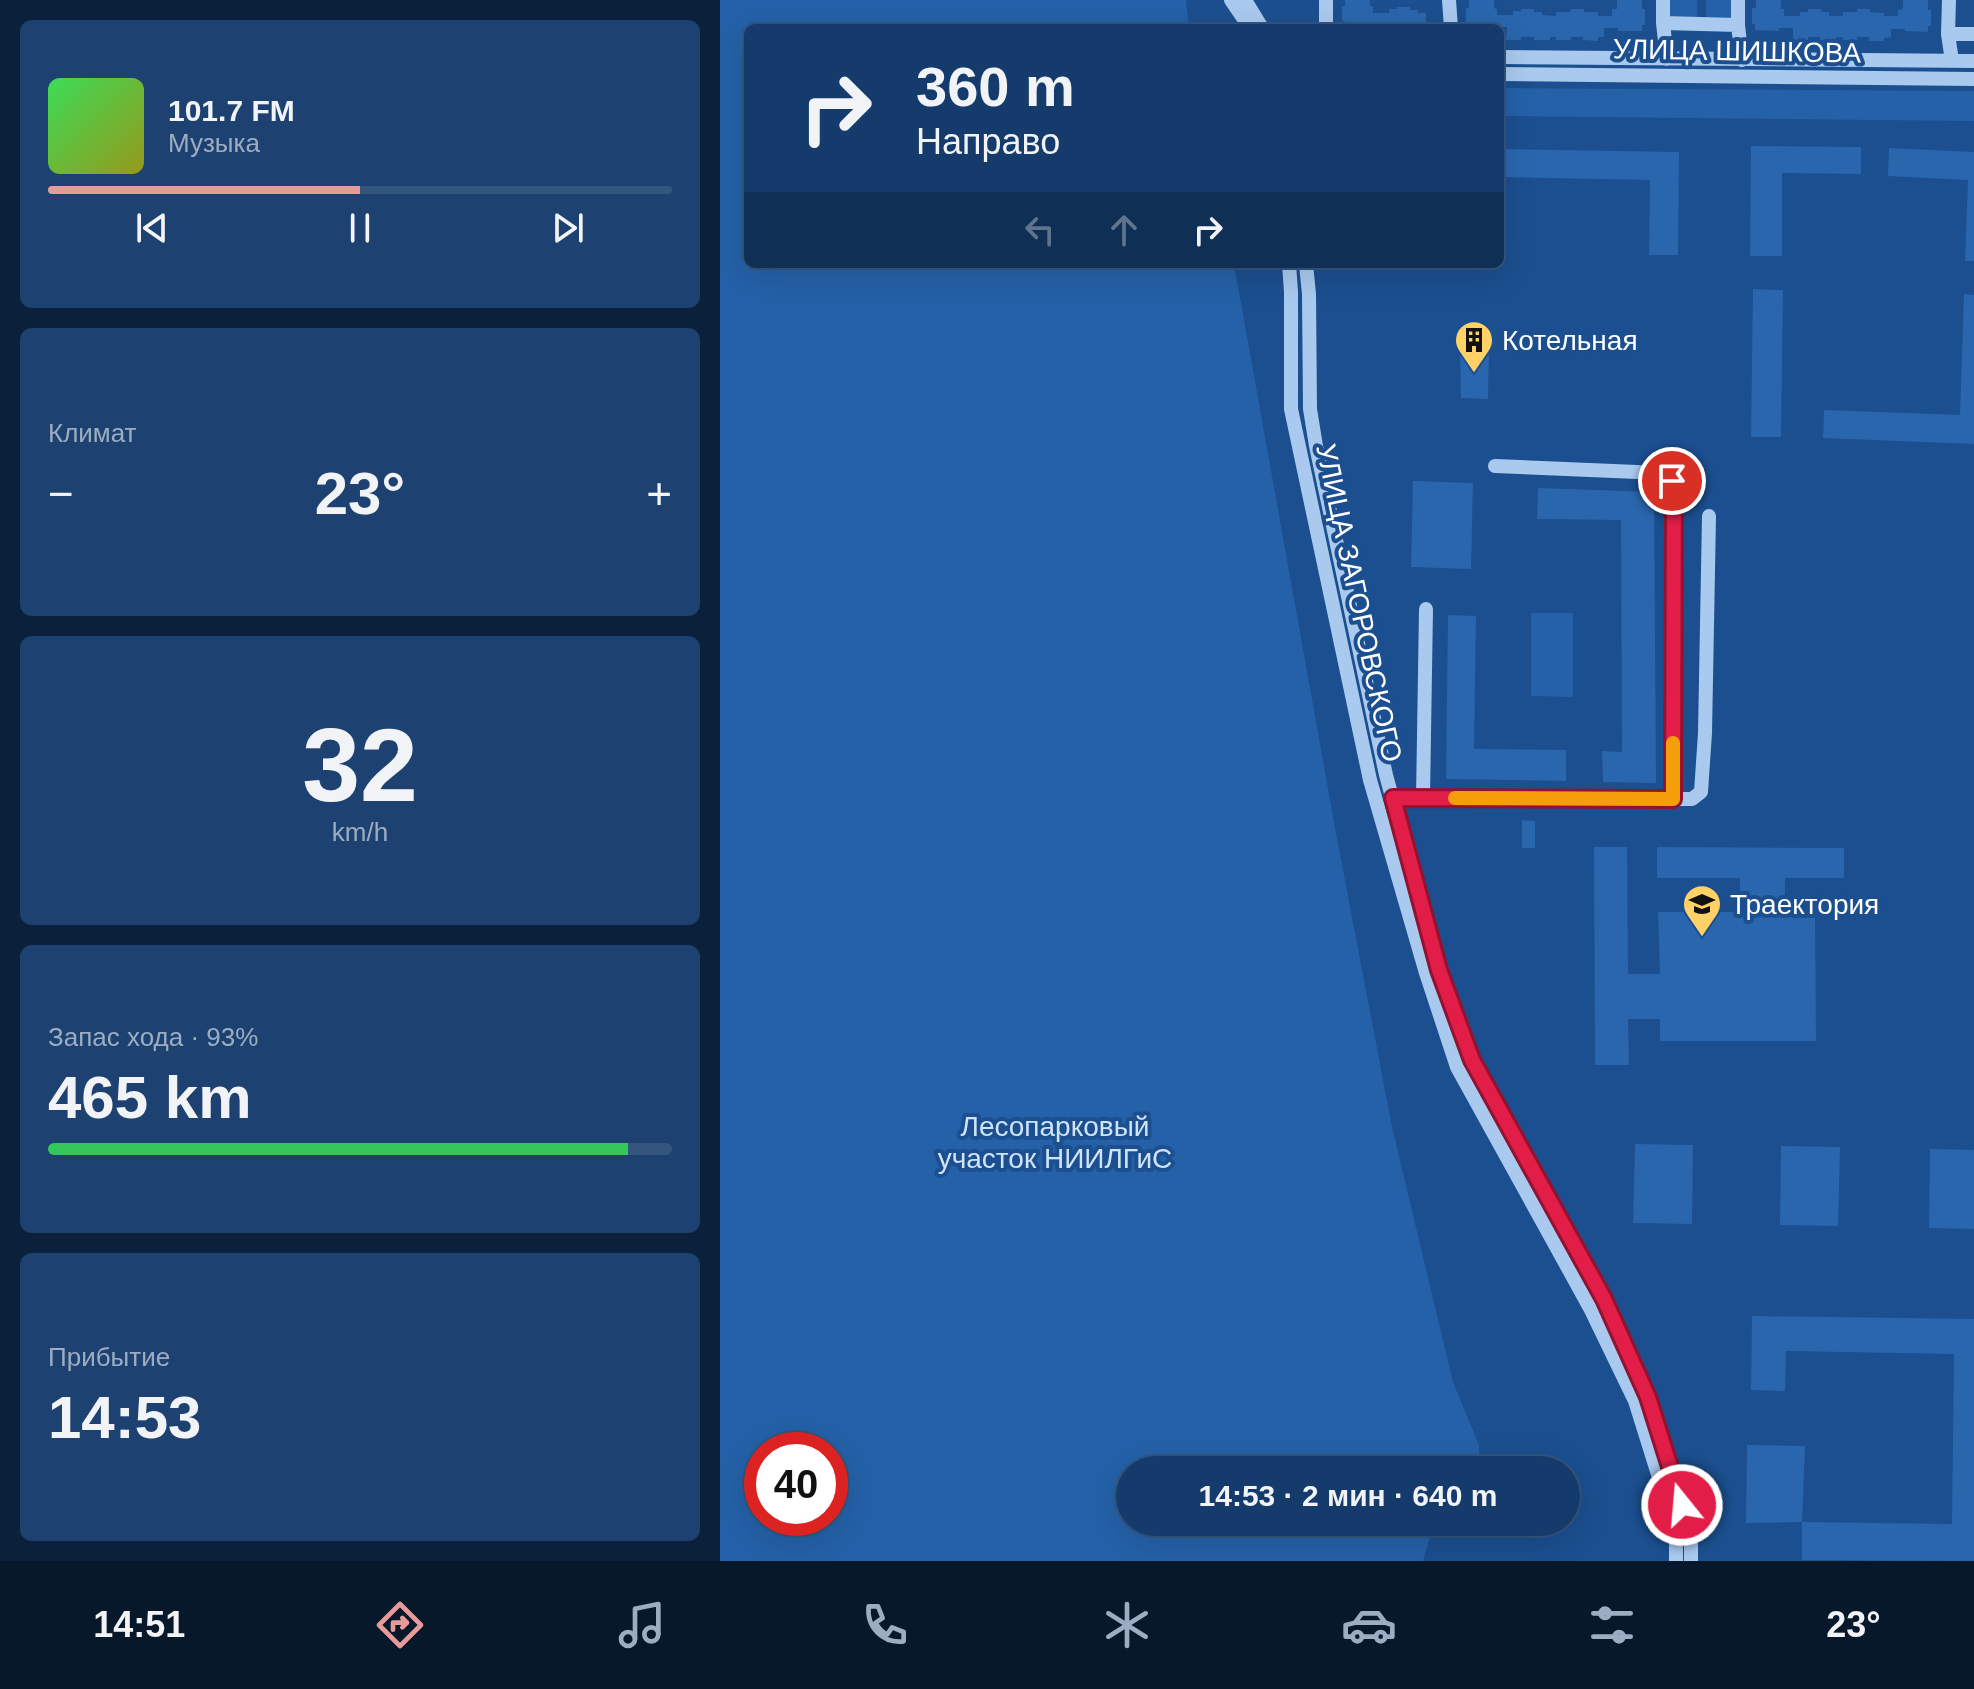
<!DOCTYPE html>
<html lang="ru">
<meta charset="utf-8">
<style>
body{margin:0;font-family:Helvetica,sans-serif;background:#1d4271;color:#f1f3f6;height:100vh;display:flex;flex-direction:column;font-size:30px;white-space:nowrap}
*{box-sizing:border-box;margin:0}
p{font-size:26px;color:#9dadc1}
.icon{flex:none;width:44px;height:44px;fill:none;stroke:currentColor;stroke-width:2;stroke-linecap:round;stroke-linejoin:round}
.map{position:relative;flex:1;overflow:hidden}
.side{display:flex;flex-direction:column;gap:20px;padding:20px;background:#0b203b;width:720px}
.side>*{flex:none}
.banner{position:absolute;left:24px;top:24px;width:760px;height:244px;border-radius:12px;box-shadow:0 8px 32px #0002,0 0 0 2px #33557e;background:#143b6b;color:#f1f3f6;overflow:hidden}
.speed{position:absolute;left:24px;top:1432px;display:flex;gap:16px;font-size:40px;font-weight:700;text-align:center}
.speed>*{display:grid;place-content:center;width:104px;height:104px;border-radius:50%;background:#143b6b;box-shadow:0 8px 32px #0002,0 0 0 2px #33557e;line-height:1}
.speed .limit{border:12px solid #d22;background:#fff;color:#111}
.pin{position:absolute;display:grid;place-items:center;width:68px;height:68px;color:#fff;margin:-34px;border:4px solid #fff;border-radius:50%;box-shadow:0 2px 8px #0007}
.me{position:absolute;width:88px;margin:-44px;rotate:343deg;stroke-linejoin:round;filter:drop-shadow(0 0 6px #0008)}
.turn{display:flex;align-items:center;gap:28px;height:168px;padding:0 40px;font-size:36px}
.turn .icon{width:104px;height:104px;stroke-width:2.5}
.turn b{display:block;font-size:56px;line-height:68px}
.lanes{display:flex;align-items:center;height:76px;padding:0 40px;background:#0003;justify-content:center;gap:40px;direction:ltr}
.lanes .off{opacity:.35}
.big{font-size:60px;font-weight:700;line-height:1.1}
.side .widget{flex:1;display:flex;flex-direction:column;justify-content:center;gap:12px;min-width:0;padding:0 28px;border-radius:12px;background:#1d4271}
.side .dial{align-items:center;gap:0}
.dial b{font-size:104px;line-height:1}
.song{display:flex;align-items:center;gap:24px}
.cover{width:96px;height:96px;border-radius:12px;background:linear-gradient(135deg,hsl(130 70% 55%),hsl(60 70% 35%))}
.played{height:8px;border-radius:4px;background:linear-gradient(90deg,#e69b98 50%,#33557e 50%)}
.keys{display:flex;justify-content:space-around;direction:ltr}
.heat{display:flex;justify-content:space-between;align-items:center;font-size:44px;direction:ltr}
.charge{height:12px;border-radius:6px;background:linear-gradient(90deg,#34c759 93%,#33557e 0)}
.trip{position:absolute;left:396px;top:1456px;width:464px;height:80px;border-radius:40px;background:#143b6b;box-shadow:0 8px 32px #0002,0 0 0 2px #33557e;font-weight:700;line-height:80px;text-align:center}
.dock{display:flex;height:128px;justify-content:space-around;align-items:center;background:#08182b;color:#9dadc1}
.dock .icon{width:56px;height:56px}
.dock .current{color:#e69b98}
.dock b{font-size:36px;color:#f1f3f6}
main{display:flex;flex:1;min-height:0}
.map>svg:first-child{display:block}
</style>
<main>
<section class="side">
<div class="widget">
<div class="song"><i class="cover"></i><div><b>101.7 FM</b><p>Музыка</p></div></div>
<div class="played"></div>
<div class="keys"><svg class="icon" aria-label="previous" viewBox="0 0 24 24"><path d="M18 5L8 12l10 7zM5 5v14"/></svg><svg class="icon" aria-label="pause" viewBox="0 0 24 24"><path d="M8 5v14M16 5v14"/></svg><svg class="icon" aria-label="next" viewBox="0 0 24 24"><path d="M6 5l10 7-10 7zM19 5v14"/></svg></div>
</div>
<div class="widget"><p>Климат</p>
<div class="heat"><a>−</a><b class="big">23°</b><a>+</a></div>
</div>
<div class="widget dial"><b>32</b><p>km/h</p></div>
<div class="widget"><p>Запас хода · 93%</p><b class="big">465 km</b><div class="charge"></div></div>
<div class="widget"><p>Прибытие</p><b class="big">14:53</b></div>
</section>
<div class="map">
<svg width="1254" height="1561" viewBox="0 0 1254 1561">
<rect width="100%" height="100%" fill="#1b4f8f"/>
<path fill="#2461a8" fill-rule="evenodd" d="M0,0H466L469,28H28V264H514L616,833L672,1127L733,1382L759,1445V1470H410V1522H714L703,1561H0ZM42,1450H110V1518H42Z
M943,0H977V24L943,23Z
M986,0H1018V25L986,24Z
M780,88L1254,91V121L780,116Z
M811,613H853V697L811,696Z"/>
<path fill="#2a66ad" d="M625,0H650V6H653V13H669V9H677V7H690V10H698V13H706V28H663V25H648V28H625V21H622V6H625Z
M749,0H774V8L777,9V15H793V11H801V9H814V12H822V15L836,16V12H850L851,9H864V12H878V16H892V9H897V0H922V9H925V25H922V31H898V28H884V37H878V41L863,40V37H851V40H836V37H830V40H814V37H801V40H786L787,27L749,28V23H746V8H749Z
M1036,0H1061V9H1064V16H1080V12H1088V9H1101V12H1109V16H1123V12H1137V9H1150V12L1164,13V16H1178V10L1183,9V0H1208V10H1211V26H1208V32L1185,31V29H1171V37L1164,38V41H1149V37H1137V40H1123V37H1116V40H1100V37H1088V40H1073V28H1059V31L1035,30V24H1032V8H1036Z
M1031,146L1141,147V174L1062,173V256H1030Z
M1169,148L1254,152V261H1245L1248,180L1168,176Z
M780,149L959,152L958,255H929L930,180L780,177Z
M1033,289L1063,290L1061,437H1031Z
M1244,294L1254,295V444L1103,438L1104,410L1240,415Z
M740,347L769,349L768,399L741,398Z
M693,481L753,483L751,569L691,567Z
M818,488L934,492L936,783L883,782L882,751L902,752L901,520L817,519Z
M728,615L756,616L754,749L846,750V781L726,779Z
M802,820L815,821V848H802Z
M874,847H907L908,974H940L938,912H1020V878H937V847L1124,848V878H1065V912H1095L1096,1041H940V1019H908L909,1065H875Z
M915,1144L973,1145L972,1224L913,1223Z
M1061,1146L1120,1147L1118,1226L1060,1225Z
M1210,1149L1254,1150V1229L1209,1228Z
M1032,1316L1254,1319V1561L1082,1560V1522L1232,1524L1234,1354L1066,1351L1065,1391L1031,1390Z
M1027,1445L1085,1446L1082,1522L1026,1523Z"/>
<g fill="none" stroke-linecap="round" stroke-linejoin="round">
<path stroke="#a9c9ee" stroke-width="14" d="M511,0L530,28
M525,0L542,28
M729,0L731,28
M943,0V23L947,59
M1018,0V25L1022,60
M1229,0L1228,34L1232,61
M943,23L1018,25
M606,28V0
M1228,34H1254
M780,57L1254,61
M780,74L1254,79
M569,264L571,292V409L650,780L706,973L737,1067L870,1308L915,1401L956,1532V1561
M586,264L589,294L590,409L596,446L666,775L719,970L752,1060L884,1299L928,1397L971,1533V1561
M775,466L941,473L952,481L954,493L953,799
M673,798L972,799L981,792L985,733L989,516
M703,798L706,609"/>
</g>
<g fill="none" stroke-linecap="round" stroke-linejoin="round">
<defs>
<path id="route" d="M952,481L954,493L953,799L673,798L719,970L752,1060L884,1299L928,1397L962,1505"/>
</defs>
<use href="#route" stroke="#92132f" stroke-width="20"/>
<use href="#route" stroke="#e11d48" stroke-width="14"/>
<path stroke="#f59e0b" stroke-width="14" d="M735,798L953,799V743"/>
</g>
<defs>
<symbol id="building-pin" viewBox="-11 -11 22 30"><path d="M0 17L-7.5 6A9.5 9.5 0 1 1 7.5 6Z" fill="#ffd166" stroke="#1b4f8f"/><path d="M-4-6H4V6H1V3H-1V6H-4ZM-2.5-4.3h1.7v1.8h-1.7ZM.8-4.3h1.7v1.8H.8ZM-2.5-1h1.7V.8h-1.7ZM.8-1h1.7V.8H.8Z" fill="#111"/></symbol>
<symbol id="school-pin" viewBox="-11 -11 22 30"><path d="M0 17L-7.5 6A9.5 9.5 0 1 1 7.5 6Z" fill="#ffd166" stroke="#1b4f8f"/><path d="M0-5L7-2L0 1L-7-2ZM-4 1L0 2.5L4 1V4Q0 6-4 4Z" fill="#111"/></symbol>
</defs>
<g fill-rule="evenodd">
<use href="#building-pin" x="732" y="318" width="44" height="60"/>
<use href="#school-pin" x="960" y="882" width="44" height="60"/>
</g>
<g text-anchor="middle" dominant-baseline="central" stroke-width="8" stroke-linejoin="round" paint-order="stroke">
<g font-size="28" fill="#fff" stroke="#1b4f8f">
<text transform="translate(1017 51) rotate(1)">УЛИЦА ШИШКОВА</text>
<text transform="translate(639 603) rotate(78)">УЛИЦА ЗАГОРОВСКОГО</text>
</g>
<g font-size="28" fill="#fff" stroke="#1b4f8f" text-anchor="start">
<text x="782" y="340">Котельная</text>
<text x="1010" y="904">Траектория</text>
</g>
<g font-size="28" fill="#cfe3fa" stroke="#1b4f8f">
<text x="335" y="1126">Лесопарковый<tspan x="335" dy="32">участок НИИЛГиС</tspan></text>
</g>
</g>
</svg>
<div class="speed"><div class="limit">40</div></div>
<div class="pin" style="left:952px;top:481px;background:#d93025"><svg class="icon" aria-label="arrive" viewBox="0 0 24 24"><path d="M6 21V4h12l-3 4 3 4H6"/></svg></div>
<svg class="me" style="left:962px;top:1505px" viewBox="-20 -20 40 40"><circle r="17" fill="#e11d48" stroke="#fff" stroke-width="3"/><path d="M0-11L8 9 0 5-8 9z" fill="#fff"/></svg>
<div class="trip">14:53 · 2 мин · 640 m</div>
<div class="banner">
<div class="turn"><svg class="icon" aria-label="right" viewBox="0 0 24 24"><path d="M7 20v-9h11M14 6l5 5-5 5"/></svg><div><b>360 m</b>Направо</div></div>
<div class="lanes"><svg class="icon off" aria-label="left" viewBox="0 0 24 24"><path d="M17 20v-9H6M10 6l-5 5 5 5"/></svg><svg class="icon off" aria-label="ahead" viewBox="0 0 24 24"><path d="M12 20V5M6 11l6-6 6 6"/></svg><svg class="icon" aria-label="right" viewBox="0 0 24 24"><path d="M7 20v-9h11M14 6l5 5-5 5"/></svg></div>
</div>
</div>
</main>
<nav class="dock">
<b>14:51</b>
<svg class="icon current" aria-label="directions" viewBox="0 0 24 24"><path d="M12 3l9 9-9 9-9-9zM9 14v-3h6M13 9l2 2-2 2"/></svg>
<svg class="icon" aria-label="music" viewBox="0 0 24 24"><path d="M9 18V5l10-2v13"/><circle cx="6" cy="18" r="3"/><circle cx="16" cy="16" r="3"/></svg>
<svg class="icon" aria-label="phone" viewBox="0 0 24 24"><path d="M5 4h4l2 5-3 2q2 4 5 5l2-3 5 2v4C11 20 4 13 5 4z"/></svg>
<svg class="icon" aria-label="climate" viewBox="0 0 24 24"><path d="M12 3v18M4 7l16 10M4 17L20 7"/></svg>
<svg class="icon" aria-label="car" viewBox="0 0 24 24"><path d="M5 17H2v-5l4-1 3-4h7l3 4 3 1v5h-3M9 17h6M6 11h13"/><circle cx="7" cy="17" r="2"/><circle cx="17" cy="17" r="2"/></svg>
<svg class="icon" aria-label="filters" viewBox="0 0 24 24"><path d="M4 7h16M4 17h16"/><circle cx="9" cy="7" r="2"/><circle cx="15" cy="17" r="2"/></svg>
<b>23°</b>
</nav>
